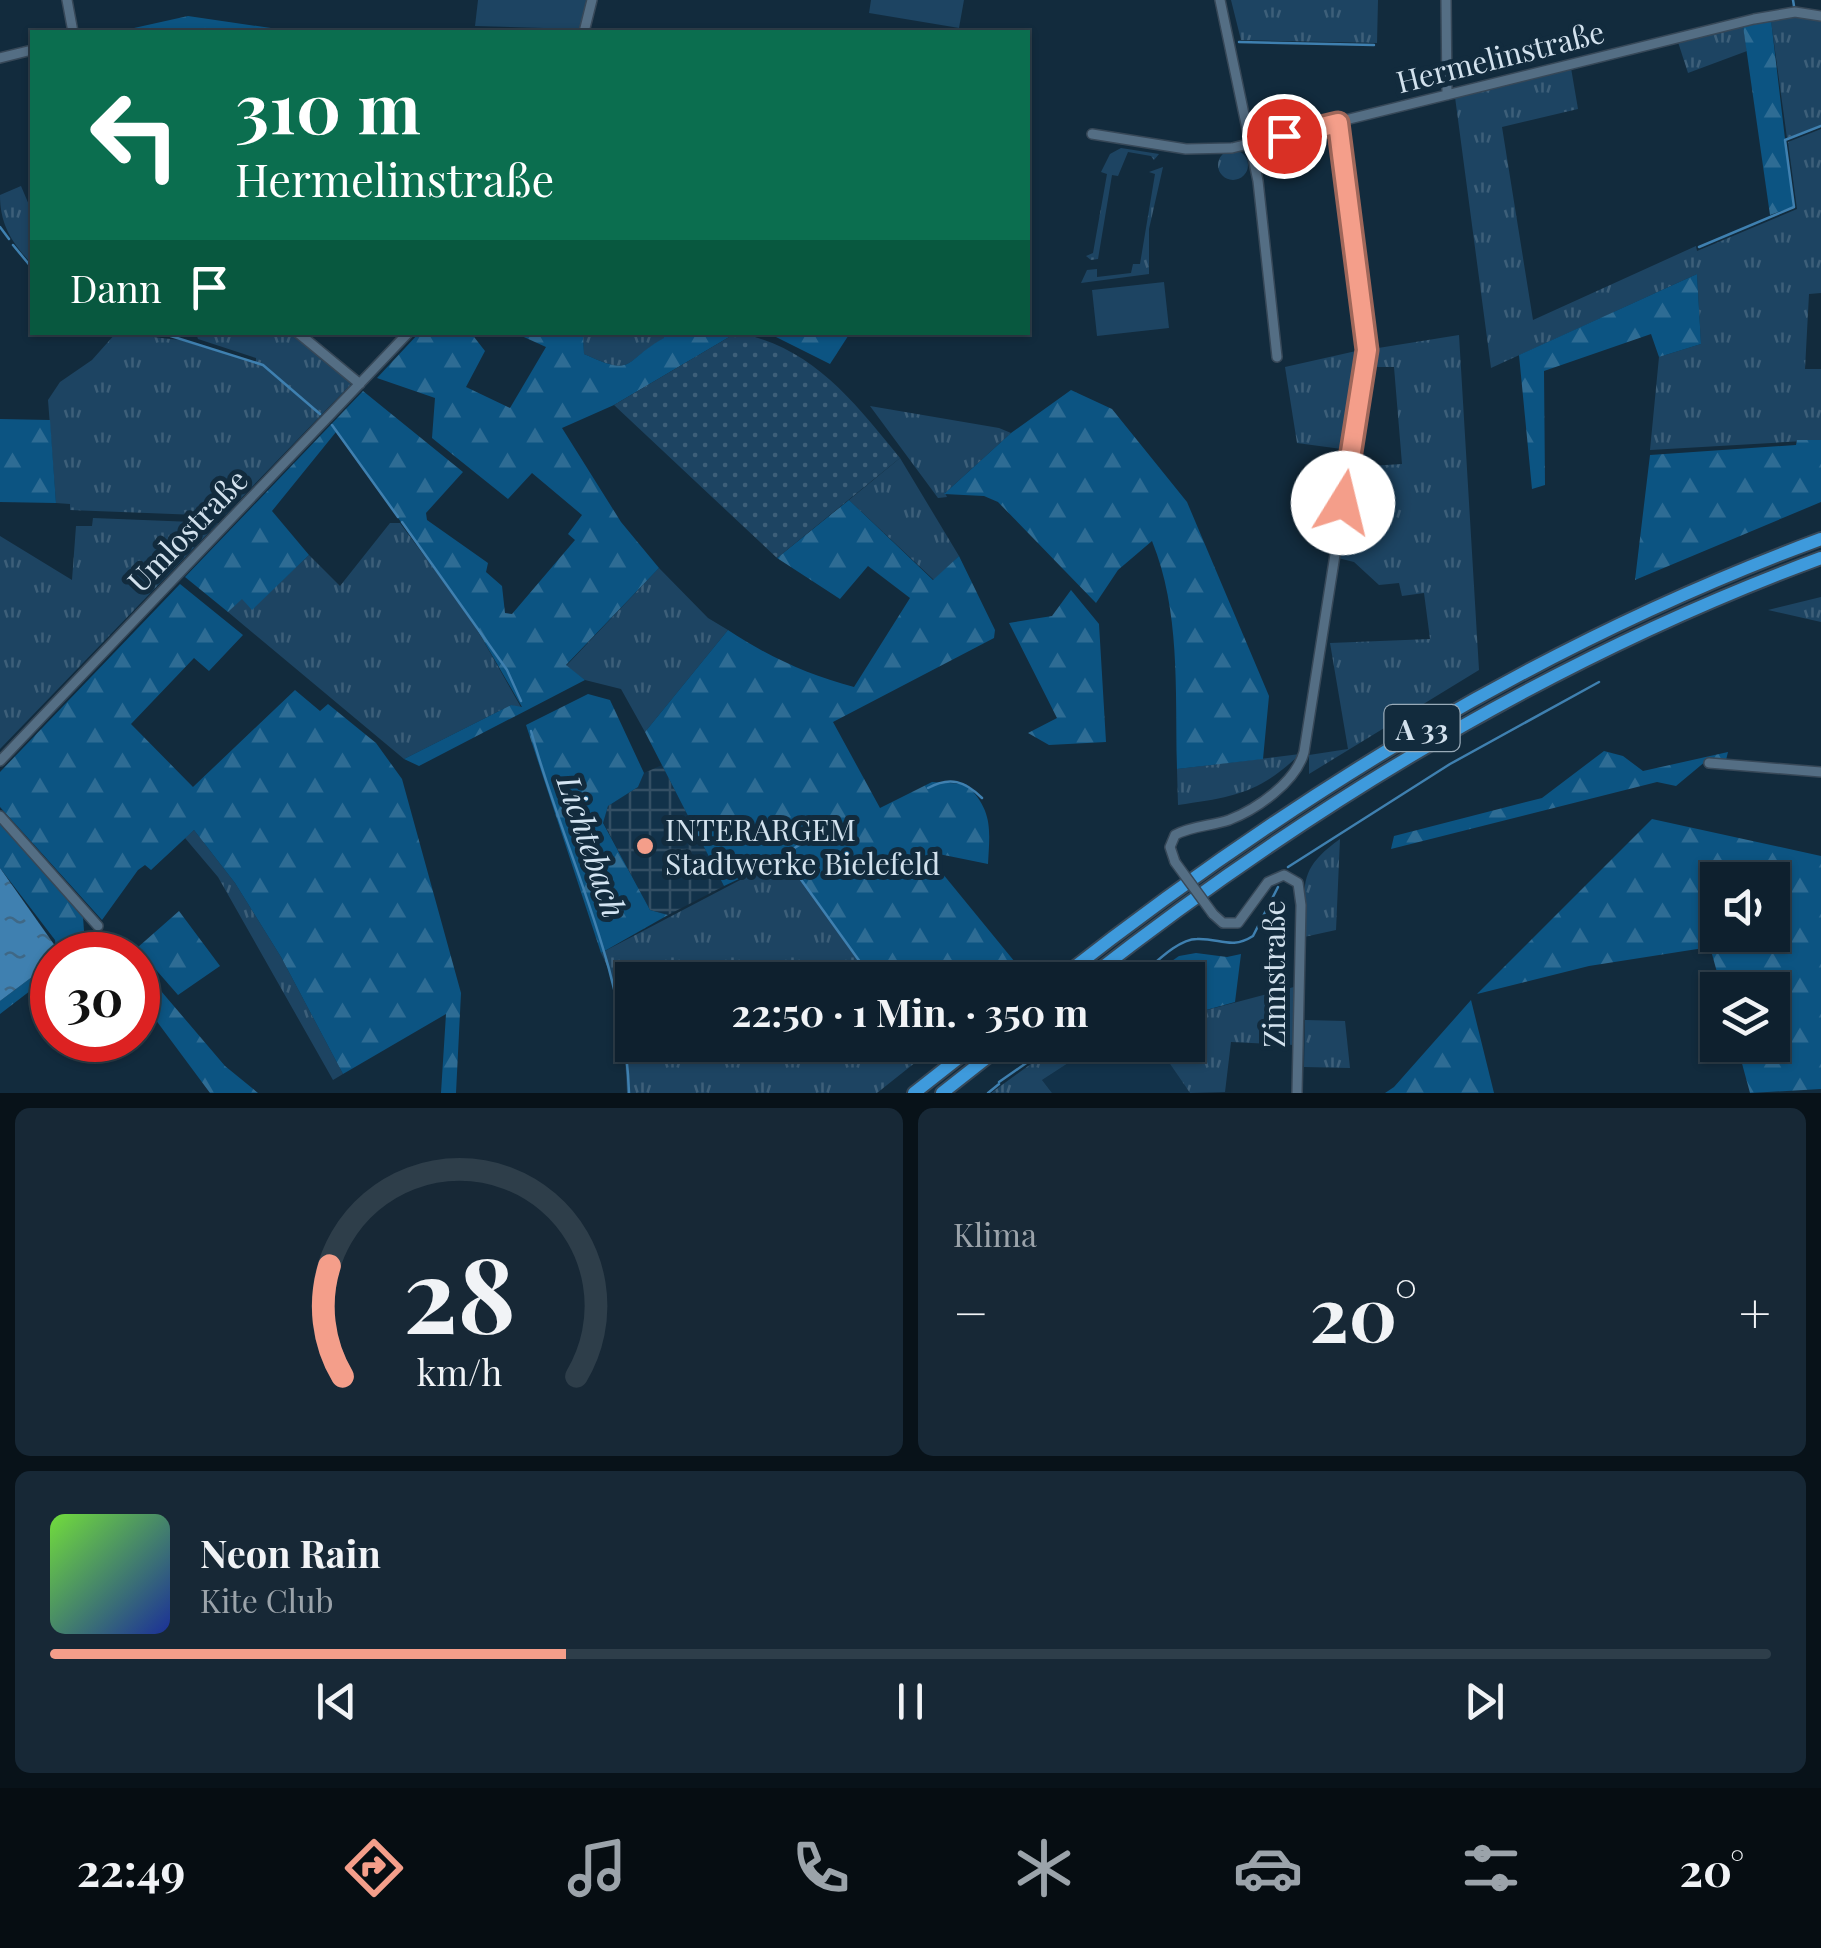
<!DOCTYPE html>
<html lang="de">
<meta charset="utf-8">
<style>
body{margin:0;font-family:"Playfair Display",serif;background:#172836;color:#f1f3f6;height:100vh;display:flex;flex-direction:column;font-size:38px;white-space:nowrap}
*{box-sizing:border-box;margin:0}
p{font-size:32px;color:#9ba3aa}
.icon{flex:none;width:55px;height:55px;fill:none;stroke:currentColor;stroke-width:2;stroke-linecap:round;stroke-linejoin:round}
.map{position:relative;height:1093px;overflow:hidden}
.details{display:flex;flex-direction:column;gap:15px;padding:15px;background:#081219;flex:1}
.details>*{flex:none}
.hud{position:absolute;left:30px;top:30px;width:1000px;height:305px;border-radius:0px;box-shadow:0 2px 8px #0004,0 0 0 2px #2e3e4a;background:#0b6e4f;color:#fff;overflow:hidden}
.tools{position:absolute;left:1700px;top:862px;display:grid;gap:20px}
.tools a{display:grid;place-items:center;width:90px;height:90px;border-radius:0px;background:#0e202e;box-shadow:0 2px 8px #0004,0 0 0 2px #2e3e4a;font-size:50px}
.speed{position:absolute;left:30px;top:932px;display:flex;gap:20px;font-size:50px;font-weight:700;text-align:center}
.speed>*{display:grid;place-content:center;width:130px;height:130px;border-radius:50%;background:#0e202e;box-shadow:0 2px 8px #0004,0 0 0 2px #2e3e4a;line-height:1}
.speed .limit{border:15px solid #d22;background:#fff;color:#111}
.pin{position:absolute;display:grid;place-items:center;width:85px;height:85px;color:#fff;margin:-42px;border:5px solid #fff;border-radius:50%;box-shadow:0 2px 10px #0007}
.me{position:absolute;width:110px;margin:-55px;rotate:9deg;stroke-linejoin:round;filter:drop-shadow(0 0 8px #0008)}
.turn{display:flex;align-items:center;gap:35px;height:210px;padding:0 40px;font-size:45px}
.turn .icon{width:130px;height:130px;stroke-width:2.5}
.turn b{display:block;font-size:70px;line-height:85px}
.then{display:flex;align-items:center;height:95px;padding:0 40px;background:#0003;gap:20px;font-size:38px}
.big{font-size:75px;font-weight:700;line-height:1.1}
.details .tile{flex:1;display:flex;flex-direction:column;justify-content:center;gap:15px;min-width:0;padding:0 35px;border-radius:15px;background:#172836}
.details .dial{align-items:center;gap:0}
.dial svg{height:260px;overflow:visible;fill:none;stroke:#2e3e4a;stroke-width:7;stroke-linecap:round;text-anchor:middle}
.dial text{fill:#f1f3f6;stroke:none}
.song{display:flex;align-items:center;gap:30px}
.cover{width:120px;height:120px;border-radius:15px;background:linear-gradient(135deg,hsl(100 70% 55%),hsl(230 70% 35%))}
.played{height:10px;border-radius:5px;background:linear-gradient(90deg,#f49e8a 30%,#2e3e4a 30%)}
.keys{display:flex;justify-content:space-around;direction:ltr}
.heat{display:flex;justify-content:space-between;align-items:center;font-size:55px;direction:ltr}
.details .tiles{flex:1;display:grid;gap:15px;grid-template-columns:1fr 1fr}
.tile:last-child{grid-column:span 2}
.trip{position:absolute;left:615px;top:962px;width:590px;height:100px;border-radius:0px;background:#0e202e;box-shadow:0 2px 8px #0004,0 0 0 2px #2e3e4a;font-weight:700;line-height:100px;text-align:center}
.menu{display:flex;height:160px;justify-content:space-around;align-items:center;background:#060d12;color:#9ba3aa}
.menu .icon{width:70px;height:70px}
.menu .current{color:#f49e8a}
.menu b{font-size:45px;color:#f1f3f6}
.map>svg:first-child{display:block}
</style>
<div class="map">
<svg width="1821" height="1093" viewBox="0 0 1821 1093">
<defs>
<pattern id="industrial-grid" width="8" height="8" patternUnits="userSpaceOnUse" patternTransform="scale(2.5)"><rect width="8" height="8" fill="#12324a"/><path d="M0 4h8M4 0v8" fill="none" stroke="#344f64"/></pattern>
<pattern id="grass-tufts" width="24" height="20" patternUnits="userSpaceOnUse" patternTransform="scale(2.5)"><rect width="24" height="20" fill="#1d4462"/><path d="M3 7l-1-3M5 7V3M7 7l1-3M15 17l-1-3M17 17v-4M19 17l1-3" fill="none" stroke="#3d5f79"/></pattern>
<pattern id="forest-firs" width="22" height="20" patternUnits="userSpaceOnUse" patternTransform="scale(2.5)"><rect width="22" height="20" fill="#0c5482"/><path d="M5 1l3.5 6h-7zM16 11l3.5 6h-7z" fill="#2e6c94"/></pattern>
<pattern id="garden-dots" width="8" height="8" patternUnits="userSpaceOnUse" patternTransform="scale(2.5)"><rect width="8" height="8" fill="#1d4462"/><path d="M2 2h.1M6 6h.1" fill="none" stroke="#3d5f79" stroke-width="1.8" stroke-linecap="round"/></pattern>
<pattern id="water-ripples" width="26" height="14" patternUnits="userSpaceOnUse" patternTransform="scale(2.5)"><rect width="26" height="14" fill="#3f80b0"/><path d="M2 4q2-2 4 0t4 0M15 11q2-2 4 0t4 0" fill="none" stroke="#3f6886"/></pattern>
</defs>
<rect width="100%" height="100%" fill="#122b3d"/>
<path fill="#12324a" d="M1096,1045H1157L1190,1093H1052L1042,1080Z"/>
<path fill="url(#industrial-grid)" d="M662,765L724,886L668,915L650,910L603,822L608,806L638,787L644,773Z"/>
<path fill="url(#grass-tufts)" d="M1231,0H1378L1377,43L1241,40Z
M1791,16L1821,21V125L1787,138L1771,21Z
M1743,26L1747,51L1688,73L1678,42Z
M1571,68L1578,109L1502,127L1533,320L1696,246L1697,251L1797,209L1788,142L1821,129V293L1809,294L1805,369H1821V440L1650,450L1659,357L1701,344L1697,274L1491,368L1455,97Z
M1121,148L1159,154L1154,160L1151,156L1128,152L1118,176L1112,175L1098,259L1091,260L1086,256L1093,253L1107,174L1101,172L1110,154Z
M1218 165a15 15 0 1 1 30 0a15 15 0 1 1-30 0Z
M1163,167L1149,229V274L1081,283L1087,270L1097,269V277L1131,273L1133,264H1140L1155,174L1149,172Z
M21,186L32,212V264C12,243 0,225 0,195Z
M116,333L180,340L256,363V358L198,339L196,333H292L353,382L224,516L70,510V504L56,503L48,400L60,382L92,360Z
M583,333H664L665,338C622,361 636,378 584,354Z
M1459,335L1479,670L1309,774V755L1348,749L1330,643L1430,639L1424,593L1402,596L1399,583L1379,585L1354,562L1338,558L1353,467L1402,464L1394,367H1369L1372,349Z
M1365,349L1349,450L1297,443L1285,367Z
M870,406L999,428L1011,433L945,493L947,497L938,498Z
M900,458L959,556L934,580L849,500Z
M93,518L218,523L0,749V536L72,580L76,526H92Z
M390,523H400L471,619L522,709L511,705L404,759L228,612L242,598L252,609L309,555L340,586Z
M659,568L708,618L728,630L645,732L621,689L585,680L566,666Z
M1821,597V622L1768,610Z
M1300,754C1259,794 1232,797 1178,805L1177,769Z
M194,830L235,883L281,957L343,1074L333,1080L218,877L185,838Z
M1340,839L1336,930L1304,937C1306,886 1295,871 1340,839Z
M784,857L874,980H632V1045H919L926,1054L877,1093H627C625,1049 622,992 601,953Z
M1294,987V1045L1231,1042L1225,1092L1190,1093L1157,1045H1188V1015Z
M1305,1020L1345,1021L1350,1068L1304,1067Z
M1057,1045H1096L1042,1080L1052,1093H991Z"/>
<path fill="url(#forest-firs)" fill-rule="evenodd" d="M188,16L298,32L134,28Z
M1771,20L1793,207L1770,215L1743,26Z
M1697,274L1701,344L1659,357L1651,334L1544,371L1545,485L1532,489L1519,355Z
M419,333H471L485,351L466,387L510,408L546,347L515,333H583L584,354C636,378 622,361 664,338V333H736L614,405L562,428L621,522L659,568L566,665L585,680L419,766L404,759L511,705L522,707L471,619L336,432L272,511L309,555L252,610L242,599L228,612L185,577L363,391L463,472L426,513L427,520L488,563L486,572L502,586L505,613L512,614L575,540L568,534L582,515L532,473L508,499L432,438L435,398L377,378Z
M768,333H850L830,364Z
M1071,390L1112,409L1187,502L1269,696L1263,759L1177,769C1175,693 1181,612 1152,541L1118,570L1096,603L998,502L984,496L944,494L1011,433Z
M0,419L50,420L56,503L0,502Z
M1797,440H1821V502L1635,580L1650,455L1796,445Z
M849,500L933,580L959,556L995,630L994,638L833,722L880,808L932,782L966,784C993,811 990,828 988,864L929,852V857L1028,978L1024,980H874L784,858L724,886L645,732L728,630C767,656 808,675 854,687L910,598L868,566L840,599L777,558Z
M180,584L243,635L209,671L194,658L131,724L193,787L295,690L320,711L328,704L376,743L402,779L461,993L456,1093H441L446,1014L343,1074L281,957L235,883L194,830L151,870L145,865L138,870L102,920L0,807V772Z
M1071,590L1099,624L1106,742L1049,745L1028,733L1057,718L1009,623L1052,616Z
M588,694L610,700L644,773L638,787L608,806L603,823L650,910L668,915L601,953L526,725Z
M1604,751L1623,756L1643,771L1728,752L1726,760L1706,761L1676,786L1657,782L1391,849L1394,836L1542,798Z
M1652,819L1821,856V1089L1750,1093L1737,1045H1772V990H1722L1710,947L1589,966L1477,994ZM1718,880H1772V935H1718Z
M0,823L83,917L85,945L73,955H57L55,940L0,868Z
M179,911L220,966L178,995L137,948Z
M1196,953L1227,957L1241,954L1235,1002L1188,1015V980H1158L1156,972L1179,956Z
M52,962V974L0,1014V1001Z
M138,964L225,1066L258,1093H210L138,996Z
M1471,1000L1494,1093H1385L1394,1087Z"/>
<path fill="url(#garden-dots)" d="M736,333C811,345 855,403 900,458L777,558L614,405Z"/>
<path fill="#1d4462" d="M478,0H589L579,29L475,26Z
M871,0H964L959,28L869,13Z
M1164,282L1169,328L1097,336L1092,290Z"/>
<path fill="url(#water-ripples)" d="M0,868L58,950L52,962L0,1001Z"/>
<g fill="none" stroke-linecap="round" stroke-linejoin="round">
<path stroke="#3f80b0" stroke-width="2.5" d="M1793,0L1794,6
M1239,42L1374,45
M0,227L9,239
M13,245L32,268
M1699,247L1794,207L1785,140L1821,126
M158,332L263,365L320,414
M332,425L398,517
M402,522L507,670L521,701
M531,731C564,852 625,966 629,1093
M928,788C950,776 965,781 982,798
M776,859L806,841
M787,860L873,980
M1288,867L1450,764L1599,682
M1135,980C1151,968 1176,939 1197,939C1220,938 1231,950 1253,936L1278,887
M928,1045L939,1054
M1031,1058L1050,1045
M999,1082L1032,1059
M988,1093L999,1084"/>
<defs>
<path id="minor" d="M67,0L73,32
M1220,0L1258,181L1277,357
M1446,0L1447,95
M584,32L592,0
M0,58L32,50
M1092,134L1186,149L1232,148L1754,19L1795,12L1821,16
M297,332L360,384
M0,761L409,332
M1709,763L1821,772
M0,816L98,926
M1175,862L1170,847L1175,835C1191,826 1211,826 1229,820C1257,809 1296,782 1304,752L1367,351L1338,123
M1213,914L1223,923H1238L1268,882L1284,875L1298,883L1301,905L1297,1093"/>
<path id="highway" d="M1058,980C1291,797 1542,642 1821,539
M1086,980C1311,804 1553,657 1821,558
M914,1093L975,1045
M942,1093L1003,1045"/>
</defs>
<use href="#minor" stroke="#374858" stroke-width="12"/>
<use href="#highway" stroke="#374858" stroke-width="16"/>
<use href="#minor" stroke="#546e84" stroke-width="9"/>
<use href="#highway" stroke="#3e9adc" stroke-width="12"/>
<defs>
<path id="minor-bridge" d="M1175,862L1213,914"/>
</defs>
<use href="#minor-bridge" stroke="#374858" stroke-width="12" stroke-linecap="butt"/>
<use href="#minor-bridge" stroke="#546e84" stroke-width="9"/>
</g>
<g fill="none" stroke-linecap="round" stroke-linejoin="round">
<defs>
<path id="route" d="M1284,136L1338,123L1367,350L1343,503"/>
</defs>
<use href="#route" stroke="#9f675a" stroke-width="25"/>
<use href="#route" stroke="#f49e8a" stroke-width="18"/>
</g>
<circle fill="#f49e8a" stroke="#122b3d" stroke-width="4" cx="645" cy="846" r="10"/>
<g text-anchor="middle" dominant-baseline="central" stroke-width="10" stroke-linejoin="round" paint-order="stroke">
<rect fill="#122b3d" stroke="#98aab8" stroke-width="2.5" x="1384.5" y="705" width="75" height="46" rx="8"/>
<g font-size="28" font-weight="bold" fill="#d2e1ed">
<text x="1422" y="728">A 33</text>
</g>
<g font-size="30" fill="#d2e1ed" stroke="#122b3d">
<text transform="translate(1500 56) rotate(-14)">Hermelinstraße</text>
<text transform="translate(187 530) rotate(-46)">Umlostraße</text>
<text transform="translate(1273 974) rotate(-90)">Zinnstraße</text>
</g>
<g font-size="30" fill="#d2e1ed" stroke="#122b3d" text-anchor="start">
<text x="665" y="829">INTERARGEM<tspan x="665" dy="34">Stadtwerke Bielefeld</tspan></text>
</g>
<g font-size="32" font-style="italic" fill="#d4e5f3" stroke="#122b3d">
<text transform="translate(593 846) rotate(71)">Lichtebach</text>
</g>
</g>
</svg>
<div class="tools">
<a><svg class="icon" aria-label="sound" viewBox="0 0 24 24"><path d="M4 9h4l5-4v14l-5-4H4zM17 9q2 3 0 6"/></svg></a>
<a><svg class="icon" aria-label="layers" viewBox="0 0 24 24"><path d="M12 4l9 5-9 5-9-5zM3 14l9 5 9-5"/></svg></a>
</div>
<div class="speed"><div class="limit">30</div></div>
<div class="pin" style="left:1284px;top:136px;background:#d93025"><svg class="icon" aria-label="arrive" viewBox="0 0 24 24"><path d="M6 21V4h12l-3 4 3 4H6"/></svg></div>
<svg class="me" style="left:1343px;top:503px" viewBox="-20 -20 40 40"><circle r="19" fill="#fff"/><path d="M0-13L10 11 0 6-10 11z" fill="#f49e8a"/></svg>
<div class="trip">22:50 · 1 Min. · 350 m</div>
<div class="hud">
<div class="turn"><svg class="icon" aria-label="left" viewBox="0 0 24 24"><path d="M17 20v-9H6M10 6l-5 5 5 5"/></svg><div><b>310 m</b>Hermelinstraße</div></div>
<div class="then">Dann<svg class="icon" aria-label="arrive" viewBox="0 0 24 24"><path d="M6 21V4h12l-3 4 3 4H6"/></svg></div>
</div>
</div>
<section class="details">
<div class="tiles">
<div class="tile dial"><svg viewBox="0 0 100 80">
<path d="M14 69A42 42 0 1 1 86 69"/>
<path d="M14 69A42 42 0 0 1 10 35" stroke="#f49e8a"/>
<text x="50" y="56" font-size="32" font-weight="700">28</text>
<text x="50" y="72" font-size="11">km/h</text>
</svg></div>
<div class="tile"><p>Klima</p>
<div class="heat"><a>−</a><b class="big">20°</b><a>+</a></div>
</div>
<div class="tile">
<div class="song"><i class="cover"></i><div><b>Neon Rain</b><p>Kite Club</p></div></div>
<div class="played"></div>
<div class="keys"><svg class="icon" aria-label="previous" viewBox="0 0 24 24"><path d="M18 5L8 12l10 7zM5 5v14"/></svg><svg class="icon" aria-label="pause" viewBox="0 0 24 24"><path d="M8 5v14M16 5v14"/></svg><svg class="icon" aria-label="next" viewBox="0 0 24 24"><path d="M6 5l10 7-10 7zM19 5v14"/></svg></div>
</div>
</div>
</section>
<nav class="menu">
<b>22:49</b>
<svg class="icon current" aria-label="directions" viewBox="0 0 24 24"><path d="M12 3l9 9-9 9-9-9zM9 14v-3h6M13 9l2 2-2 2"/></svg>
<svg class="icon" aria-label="music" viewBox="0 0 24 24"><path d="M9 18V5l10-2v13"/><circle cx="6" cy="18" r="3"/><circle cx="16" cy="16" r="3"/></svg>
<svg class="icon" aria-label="phone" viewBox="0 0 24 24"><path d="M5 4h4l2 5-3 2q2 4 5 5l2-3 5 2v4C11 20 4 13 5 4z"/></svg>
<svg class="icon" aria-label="climate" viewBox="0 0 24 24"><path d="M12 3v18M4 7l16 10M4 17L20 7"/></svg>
<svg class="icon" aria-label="car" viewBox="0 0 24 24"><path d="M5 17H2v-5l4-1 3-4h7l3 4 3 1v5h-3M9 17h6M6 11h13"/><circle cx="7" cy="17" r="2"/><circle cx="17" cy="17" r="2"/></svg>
<svg class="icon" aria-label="filters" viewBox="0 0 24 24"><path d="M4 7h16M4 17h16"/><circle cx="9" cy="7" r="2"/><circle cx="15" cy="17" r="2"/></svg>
<b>20°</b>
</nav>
